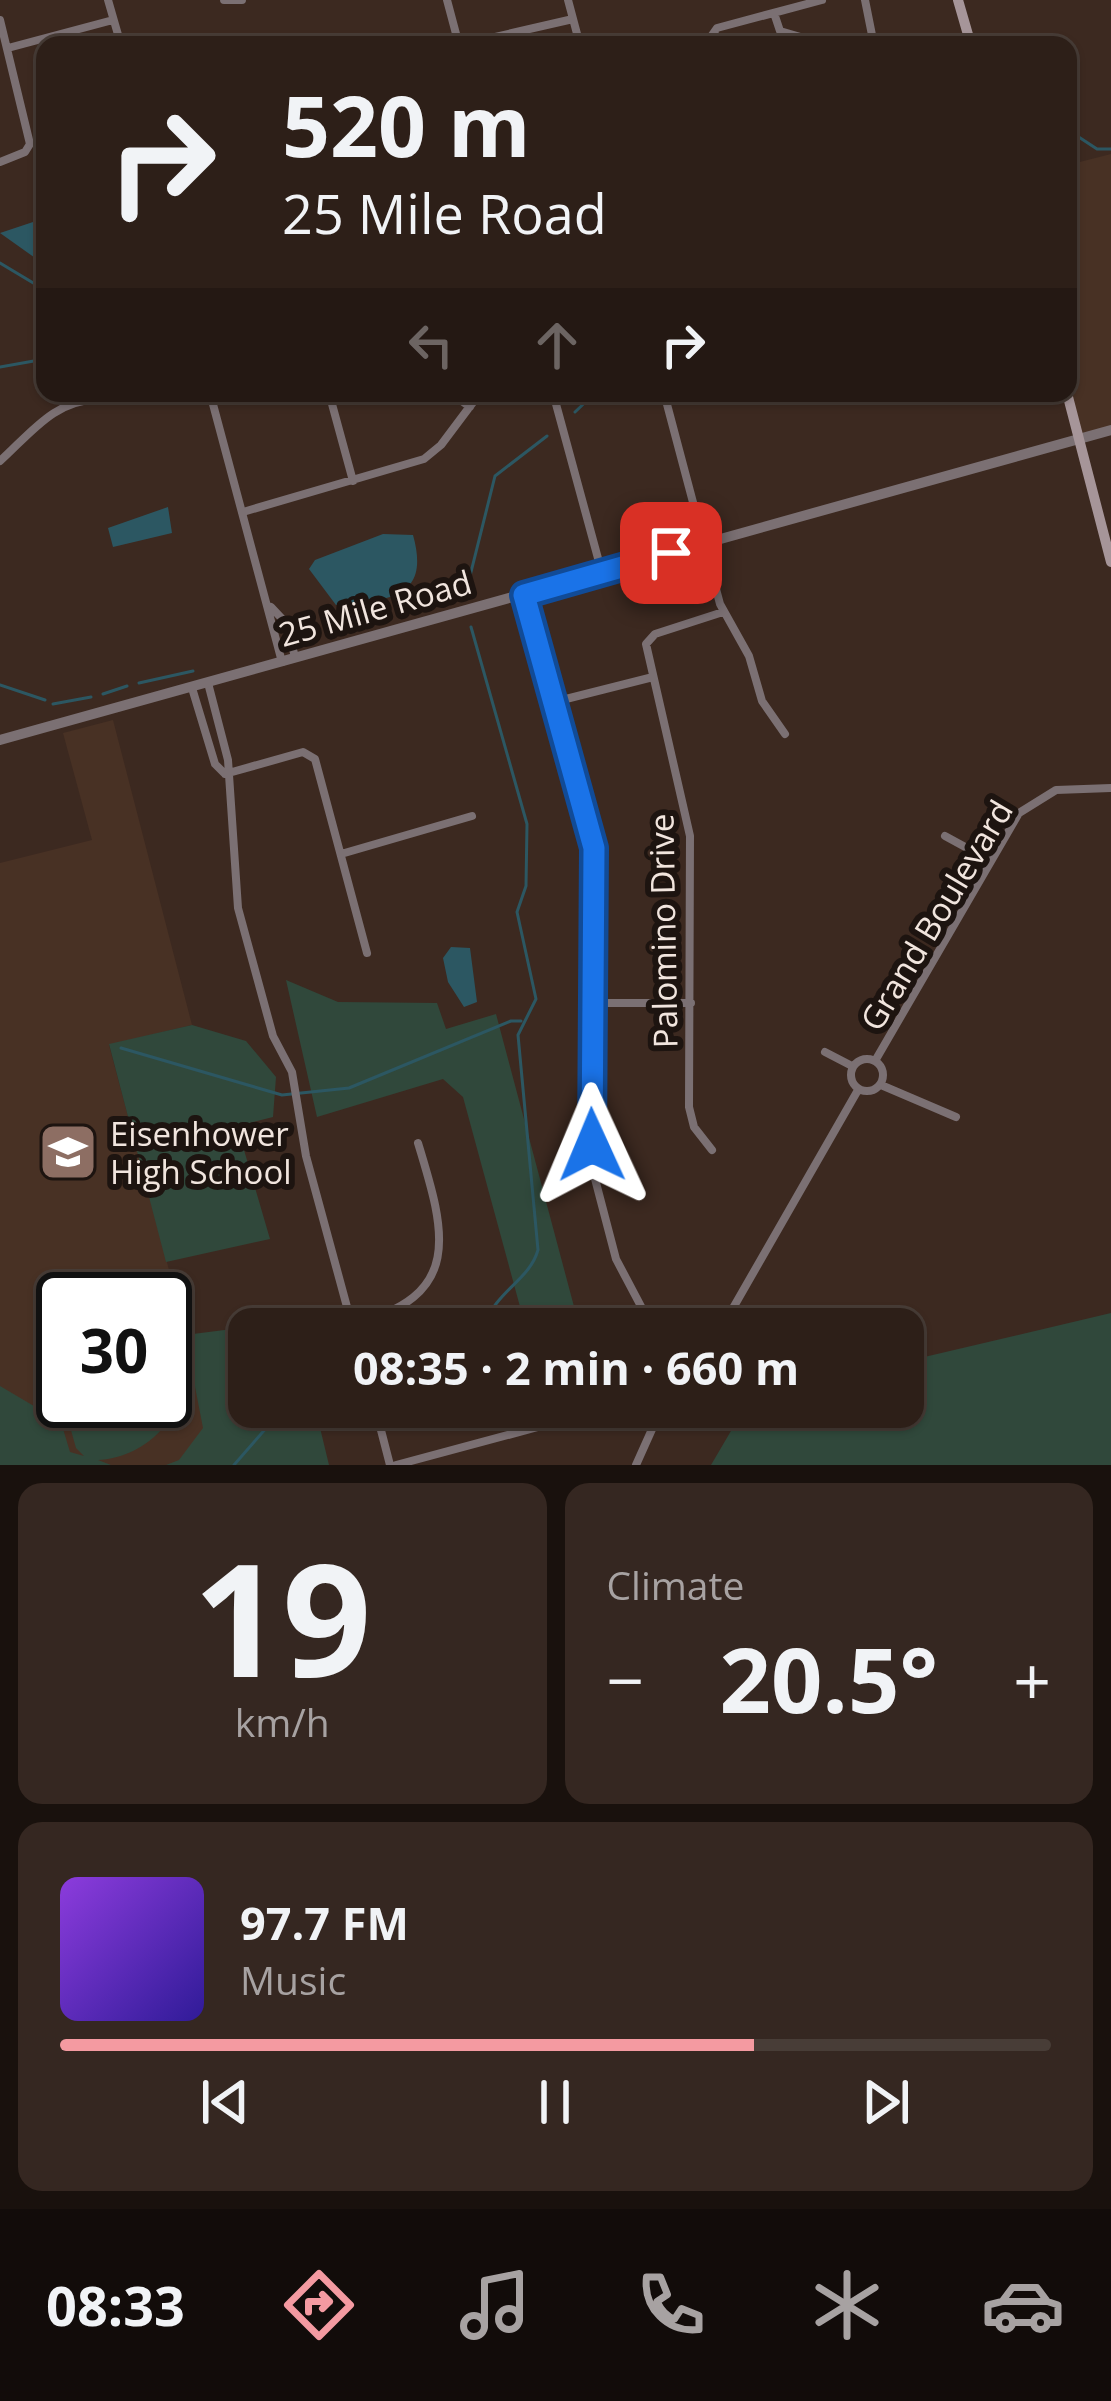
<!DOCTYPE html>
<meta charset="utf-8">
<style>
body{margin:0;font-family:"Open Sans",sans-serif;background:#352721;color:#f1f3f6;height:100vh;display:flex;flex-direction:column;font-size:45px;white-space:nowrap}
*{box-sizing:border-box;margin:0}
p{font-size:39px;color:#a7a2a2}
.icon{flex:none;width:66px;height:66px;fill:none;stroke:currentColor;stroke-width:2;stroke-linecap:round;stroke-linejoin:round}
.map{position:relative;height:1465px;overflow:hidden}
.drawer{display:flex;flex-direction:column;gap:18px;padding:18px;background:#19110d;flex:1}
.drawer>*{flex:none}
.banner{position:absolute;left:36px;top:36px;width:1041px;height:366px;border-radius:24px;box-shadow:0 3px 9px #0004,0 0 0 3px #483d37;background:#2d1f18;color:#f1f3f6;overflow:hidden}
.speed{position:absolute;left:36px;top:1272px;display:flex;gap:24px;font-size:60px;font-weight:700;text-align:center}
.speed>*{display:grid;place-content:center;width:156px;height:156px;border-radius:50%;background:#2d1f18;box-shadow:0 3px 9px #0004,0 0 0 3px #483d37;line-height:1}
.speed .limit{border:6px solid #111;border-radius:18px;background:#fff;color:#111}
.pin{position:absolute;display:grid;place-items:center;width:102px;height:102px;color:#fff;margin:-51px;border-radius:24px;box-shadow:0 6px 18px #0006}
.me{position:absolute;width:132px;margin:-66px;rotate:359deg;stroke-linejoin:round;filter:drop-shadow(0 0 9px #0008)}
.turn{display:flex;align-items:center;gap:42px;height:252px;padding:0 48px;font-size:54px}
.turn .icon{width:156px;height:156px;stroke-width:2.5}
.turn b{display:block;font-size:84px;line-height:102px}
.lanes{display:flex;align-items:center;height:114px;padding:0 48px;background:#0003;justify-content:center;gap:60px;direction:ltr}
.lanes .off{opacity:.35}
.big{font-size:90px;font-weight:700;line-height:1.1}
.drawer .tile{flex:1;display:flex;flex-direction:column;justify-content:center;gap:18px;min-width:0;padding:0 42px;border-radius:24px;background:#352721}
.drawer .dial{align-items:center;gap:0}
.dial b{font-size:156px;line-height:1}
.song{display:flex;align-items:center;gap:36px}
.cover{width:144px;height:144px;border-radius:18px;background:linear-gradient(135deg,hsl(270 70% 55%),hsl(250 70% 35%))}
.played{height:12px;border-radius:6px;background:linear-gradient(90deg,#f49aa1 70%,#483d37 70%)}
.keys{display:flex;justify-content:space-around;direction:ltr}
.heat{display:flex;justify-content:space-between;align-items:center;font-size:66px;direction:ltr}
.drawer .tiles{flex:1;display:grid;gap:18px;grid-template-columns:1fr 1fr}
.tile:last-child{grid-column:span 2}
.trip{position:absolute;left:228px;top:1308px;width:696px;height:120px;border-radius:24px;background:#2d1f18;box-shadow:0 3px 9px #0004,0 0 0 3px #483d37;font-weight:700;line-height:120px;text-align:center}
.tabs{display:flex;height:192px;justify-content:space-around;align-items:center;background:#120c0a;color:#a7a2a2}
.tabs .icon{width:84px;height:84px}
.tabs .selected{color:#f49aa1}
.tabs b{font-size:54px;color:#f1f3f6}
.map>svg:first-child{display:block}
</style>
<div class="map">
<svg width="1111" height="1465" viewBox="0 0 1111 1465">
<rect width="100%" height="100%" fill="#3c2920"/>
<path fill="#483124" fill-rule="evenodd" d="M1111,154V430L1079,438L1068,393V165Z
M113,720L192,1025L109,1045L221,1465H0V863L92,840L63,733ZM63,1299H165V1401H63Z"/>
<path fill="#30483b" d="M286,980L338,1002L437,1003L446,1029L496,1014L580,1329H494L522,1314L463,1097L443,1079L317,1117Z
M192,1025L246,1041L276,1077L273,1117L237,1126L270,1239L166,1262L109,1044Z
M1111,1313V1465H711L745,1407H903V1362Z
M296,1321L297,1329H249V1407H315L329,1465H166L179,1460L203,1428L185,1335Z
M165,1334C208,1390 161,1456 98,1460L111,1465H0V1386L61,1422L70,1452L84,1456L76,1448L50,1356L55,1347L63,1345V1401H165Z"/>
<path fill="#2c5762" d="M45,218V265L0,233Z
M168,507L172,533L113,547L108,528Z
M383,534L413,535C431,599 388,600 336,605L309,569L315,560Z
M451,947L470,948L477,1002L464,1007L448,982L443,958Z"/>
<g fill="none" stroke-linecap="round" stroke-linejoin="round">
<path stroke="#2c5762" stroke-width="3" d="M1068,130L1097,149H1111
M0,263L45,290
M0,367L45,359
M575,412L595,393
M466,592L495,476L547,436
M471,627L527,824L526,886L517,912L536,999L518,1035L538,1250C529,1281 497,1289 482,1329
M139,683L193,671
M0,685L45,700
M103,694L127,686
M53,704L91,697
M121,1048L282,1095L349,1088L511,1021H521
M234,1465L268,1426L321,1407"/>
<path stroke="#7b7073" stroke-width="8" d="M108,0L121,45
M224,0H242
M447,0L459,45
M568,0L580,45
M865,0L874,45
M774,13L780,31L828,45
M0,20L30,144L25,152L0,162
M460,45L573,19
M705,45L717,28L822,0
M8,48L113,20
M210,393L282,662
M329,393L353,481
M451,393L470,407
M553,393L602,573
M664,393L720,604L749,656L762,701L785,734
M0,461C29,435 56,398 98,400
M243,512L424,459L441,445L480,393
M524,595L594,847V1175L616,1259L653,1329
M271,607L286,623L295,657
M208,683L228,760L238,908L273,1036L292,1072L306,1156L353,1329
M192,688L215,764L224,773
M554,702L653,677
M225,774L303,752L315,759L367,953
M945,836L989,860
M341,854L472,816
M592,1003H691
M825,1052L852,1066
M851 1075a16 16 0 1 1 32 0a16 16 0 1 1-32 0Z
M875,1061L1019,813L1056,790L1111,788
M881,1085L956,1117
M712,1150L694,1127L689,1107L690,836L646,644L655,634L723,612
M352,1324C464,1297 446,1234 418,1143
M721,1329L858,1090
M375,1407L390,1465
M396,1465L549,1424L588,1407
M636,1465L662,1407"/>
<path stroke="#7b7073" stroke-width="10" d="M0,740L1111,430"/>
<path stroke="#a69599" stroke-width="10" d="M958,0L971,45
M1067,393L1111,562"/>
</g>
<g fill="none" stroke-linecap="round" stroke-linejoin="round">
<defs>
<path id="route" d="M592,1145L594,848L524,595L671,553"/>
</defs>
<use href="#route" stroke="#114b97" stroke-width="30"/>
<use href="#route" stroke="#1a73e8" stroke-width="21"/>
</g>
<defs>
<symbol id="school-square" viewBox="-11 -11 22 22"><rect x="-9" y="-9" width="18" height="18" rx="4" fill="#8d6e63" stroke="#1d1410"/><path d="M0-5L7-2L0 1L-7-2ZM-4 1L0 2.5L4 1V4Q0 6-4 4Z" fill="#fff"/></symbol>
</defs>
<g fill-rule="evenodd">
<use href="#school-square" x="35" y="1119" width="66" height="66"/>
</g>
<g text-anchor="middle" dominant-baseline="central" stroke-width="12" stroke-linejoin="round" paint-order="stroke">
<g font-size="33" fill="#f1e5de" stroke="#1d1410">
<text transform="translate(375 608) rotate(-16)">25 Mile Road</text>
<text transform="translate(936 915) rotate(-59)">Grand Boulevard</text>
<text transform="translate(663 931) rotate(-91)">Palomino Drive</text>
</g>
<g font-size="33" fill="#f1e5de" stroke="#1d1410" text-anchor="start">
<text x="110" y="1133">Eisenhower<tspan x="110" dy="38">High School</tspan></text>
</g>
</g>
</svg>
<div class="speed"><div class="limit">30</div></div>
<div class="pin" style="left:671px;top:553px;background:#d93025"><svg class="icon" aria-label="arrive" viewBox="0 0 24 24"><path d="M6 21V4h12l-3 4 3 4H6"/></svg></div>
<svg class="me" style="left:592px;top:1145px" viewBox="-20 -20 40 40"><path d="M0-17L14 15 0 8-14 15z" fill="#1a73e8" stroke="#fff" stroke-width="4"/></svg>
<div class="trip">08:35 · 2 min · 660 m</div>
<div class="banner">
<div class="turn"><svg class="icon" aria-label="right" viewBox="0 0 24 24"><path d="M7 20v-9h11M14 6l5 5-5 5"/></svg><div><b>520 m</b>25 Mile Road</div></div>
<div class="lanes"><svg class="icon off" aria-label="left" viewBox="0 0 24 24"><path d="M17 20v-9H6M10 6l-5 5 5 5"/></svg><svg class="icon off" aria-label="ahead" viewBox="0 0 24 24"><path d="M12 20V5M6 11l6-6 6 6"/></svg><svg class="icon" aria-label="right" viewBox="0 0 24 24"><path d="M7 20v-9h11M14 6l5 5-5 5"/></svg></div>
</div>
</div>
<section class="drawer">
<div class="tiles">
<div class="tile dial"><b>19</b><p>km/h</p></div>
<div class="tile"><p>Climate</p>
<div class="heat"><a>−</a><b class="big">20.5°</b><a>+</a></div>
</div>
<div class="tile">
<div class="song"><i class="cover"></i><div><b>97.7 FM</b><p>Music</p></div></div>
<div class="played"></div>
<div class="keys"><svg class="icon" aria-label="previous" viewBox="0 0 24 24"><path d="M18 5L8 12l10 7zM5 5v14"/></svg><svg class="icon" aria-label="pause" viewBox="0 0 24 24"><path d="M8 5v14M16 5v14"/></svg><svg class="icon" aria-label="next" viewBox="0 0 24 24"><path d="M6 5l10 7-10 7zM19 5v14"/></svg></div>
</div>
</div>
</section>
<nav class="tabs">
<b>08:33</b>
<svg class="icon selected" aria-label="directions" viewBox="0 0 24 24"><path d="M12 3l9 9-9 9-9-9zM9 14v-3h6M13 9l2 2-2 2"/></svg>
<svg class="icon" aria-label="music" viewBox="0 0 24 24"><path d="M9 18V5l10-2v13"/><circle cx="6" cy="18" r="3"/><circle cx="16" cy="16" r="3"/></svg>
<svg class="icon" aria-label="phone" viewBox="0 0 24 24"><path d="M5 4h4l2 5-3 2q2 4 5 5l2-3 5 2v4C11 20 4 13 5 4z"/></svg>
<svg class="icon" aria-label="climate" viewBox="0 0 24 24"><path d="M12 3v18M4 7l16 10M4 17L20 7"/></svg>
<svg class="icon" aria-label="car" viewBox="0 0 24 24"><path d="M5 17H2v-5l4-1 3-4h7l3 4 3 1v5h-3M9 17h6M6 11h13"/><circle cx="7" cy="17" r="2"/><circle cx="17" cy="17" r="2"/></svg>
</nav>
